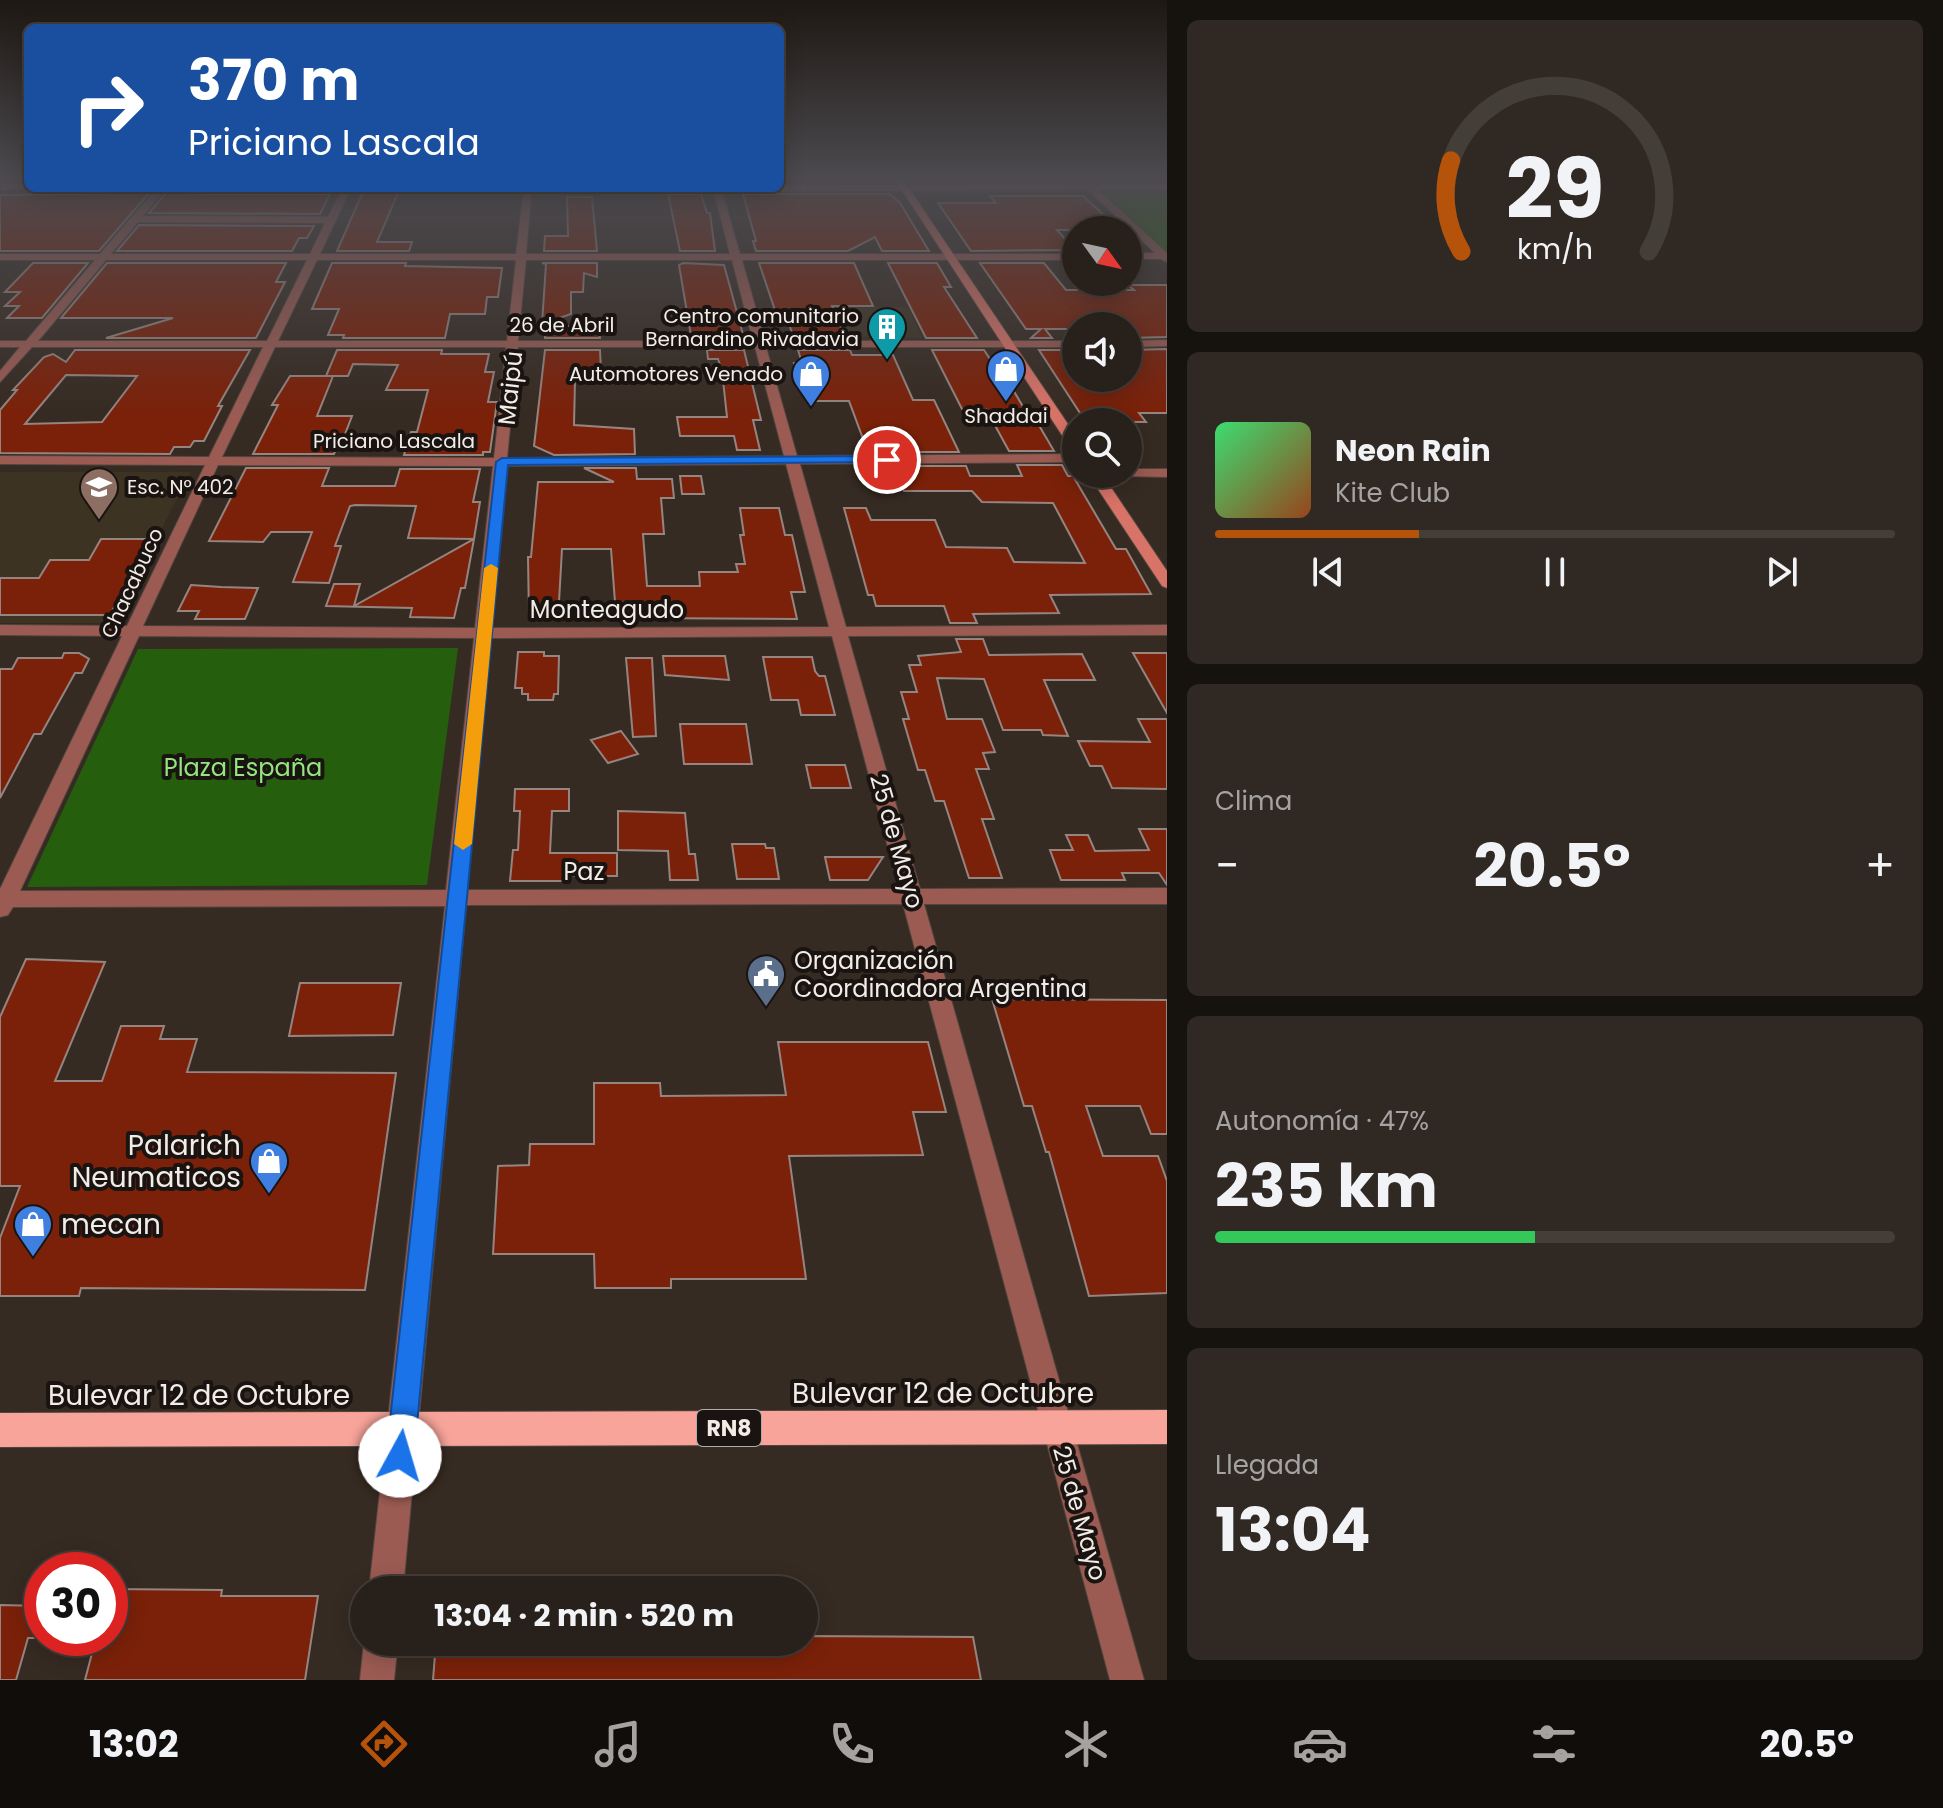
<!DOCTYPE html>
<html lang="es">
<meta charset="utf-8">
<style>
body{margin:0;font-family:Poppins,sans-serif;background:#302823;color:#f1f3f6;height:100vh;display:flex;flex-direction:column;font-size:30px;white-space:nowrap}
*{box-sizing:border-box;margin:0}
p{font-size:26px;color:#a5a3a2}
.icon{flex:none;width:44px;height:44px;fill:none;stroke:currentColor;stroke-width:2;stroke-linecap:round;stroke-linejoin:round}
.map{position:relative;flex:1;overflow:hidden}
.panel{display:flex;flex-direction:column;gap:20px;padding:20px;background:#16120e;width:776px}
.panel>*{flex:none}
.guide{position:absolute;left:24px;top:24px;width:760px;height:168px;border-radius:12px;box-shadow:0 4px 20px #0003,0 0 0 2px #443e39;background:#1a4fa0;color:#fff;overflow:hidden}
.needle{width:52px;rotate:123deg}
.fabs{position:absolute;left:1062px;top:216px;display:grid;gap:16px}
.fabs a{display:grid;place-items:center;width:80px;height:80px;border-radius:50%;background:#28201a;box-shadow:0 4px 20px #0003,0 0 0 2px #443e39;font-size:40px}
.speed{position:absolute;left:24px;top:1552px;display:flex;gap:16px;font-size:40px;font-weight:700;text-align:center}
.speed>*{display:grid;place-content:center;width:104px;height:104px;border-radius:50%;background:#28201a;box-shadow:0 4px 20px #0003,0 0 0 2px #443e39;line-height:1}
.speed .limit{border:12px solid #d22;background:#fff;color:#111}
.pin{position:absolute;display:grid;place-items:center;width:68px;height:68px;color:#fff;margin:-34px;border:4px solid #fff;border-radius:50%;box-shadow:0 2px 8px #0007}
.me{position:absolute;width:88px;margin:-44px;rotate:6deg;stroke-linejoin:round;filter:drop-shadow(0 0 6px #0008)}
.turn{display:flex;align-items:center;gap:28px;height:168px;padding:0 32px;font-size:36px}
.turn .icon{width:104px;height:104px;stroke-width:2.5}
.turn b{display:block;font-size:56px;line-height:68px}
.big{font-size:60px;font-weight:700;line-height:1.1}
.panel .card{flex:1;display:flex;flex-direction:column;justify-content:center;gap:12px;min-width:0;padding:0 28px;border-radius:12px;background:#302823}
.panel .dial{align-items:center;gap:0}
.dial svg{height:208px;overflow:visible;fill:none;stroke:#443e39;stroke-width:7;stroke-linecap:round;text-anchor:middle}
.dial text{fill:#f1f3f6;stroke:none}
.song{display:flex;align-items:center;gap:24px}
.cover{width:96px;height:96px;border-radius:12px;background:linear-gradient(135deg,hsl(140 70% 55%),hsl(20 70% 35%))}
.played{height:8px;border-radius:4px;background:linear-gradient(90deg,#b45309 30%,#443e39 30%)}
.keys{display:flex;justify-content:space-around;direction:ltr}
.heat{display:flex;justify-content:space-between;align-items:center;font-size:44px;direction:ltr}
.charge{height:12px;border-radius:6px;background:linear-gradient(90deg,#34c759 47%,#443e39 0)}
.trip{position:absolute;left:350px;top:1576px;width:468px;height:80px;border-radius:40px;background:#28201a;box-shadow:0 4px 20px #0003,0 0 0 2px #443e39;font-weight:700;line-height:80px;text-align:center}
.tabs{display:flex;height:128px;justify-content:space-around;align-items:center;background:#100d0a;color:#a5a3a2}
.tabs .icon{width:56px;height:56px}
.tabs .current{color:#b45309}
.tabs b{font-size:36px;color:#f1f3f6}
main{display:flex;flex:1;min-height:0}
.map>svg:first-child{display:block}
</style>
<main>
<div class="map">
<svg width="1167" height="1680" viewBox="0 0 1167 1680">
<rect width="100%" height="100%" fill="#362b22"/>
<path fill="#3d3323" d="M835,307H908L923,338L845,337Z
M0,472H191L113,623H0Z"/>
<path fill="#255f0e" d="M1090,187H1167V256Z
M458,648L427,885L27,887L138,649Z"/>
<path fill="#7b2109" stroke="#958480" stroke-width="2" fill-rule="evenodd" d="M141,193H149L99,251H0V195Z
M166,193L213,194H330L320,214L149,213Z
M367,193H398L377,242H412L409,251H337L362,194Z
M668,194H701L707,213H710L715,251H680Z
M743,194H890L900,203L929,251H882L875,237L848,251H756L753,241H756Z
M990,196H1083L1120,230H1057L1075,250L971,251L938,203H996Z
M567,197H592L597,251H544L545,236H568Z
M139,225L314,226L307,238H299L292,251H117Z
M33,263H88L42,318H7L19,306H5L20,292H5Z
M107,263H286L276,282H285L256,338H106L173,318H61Z
M332,263H406L405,266L502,268L498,297H487L485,314H450L445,338H343L344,335H328L339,309H312Z
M542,263H597V277L584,273L583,292H571V314L542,324L546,264Z
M683,263L724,265L744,338L691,336L679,265Z
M759,263H854L873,306H832L846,338H794L787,319L783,313H776Z
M888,263H937L951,287H944L977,338H926Z
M980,263H1044L1066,290H1134L1128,285H1167V337L1128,338V326H1076V329H1045L1052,338H1031L1041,329H1026Z
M546,326H571V331H599L600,338H545Z
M1167,349V413H1139L1146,422H1091L1084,413H1080L1039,350H1060L1076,372V378H1128V350Z
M75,350H250L218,406H222L204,441H194L190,447H174L170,454L0,453V410L17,390H13L44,357L53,354L66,362ZM66,375L137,376L102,422L25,424Z
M337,350H442L441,354H489L485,372H494L488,402H497L490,452H483V455H404L411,432H417L428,390H386L398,365L353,364L348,376H326Z
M545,350H600L601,371H581V381H575L574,425L634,429L635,454L554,455L534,446Z
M707,350H744L761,420H753L760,450H737L734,436H680L677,417H727L722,371L718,359H708Z
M798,350H850L852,355H893L913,400H934L959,452H889L886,445L865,444L849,401H808L794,363H802Z
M932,350H984L990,359H995L1032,422H1037L1054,451H1009L986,409H962Z
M290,376H333L317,416H352L340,447H337L334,454H253L278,405H272Z
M1017,465H1062L1068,476H1073L1116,549H1126L1151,594L1050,595L1059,613L973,614L977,623H950L944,606H876L873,595H868L844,508H866L871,520H935L946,547L1007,548L1014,562L1085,563L1053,503L982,502L972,491H904L894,466H966L970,476H1022Z
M246,468H329L322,486H395L400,469H480L473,502H480L474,539L408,538L416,506L355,505L350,506L335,546H341L329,583L293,582L312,532H271L263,542L209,541Z
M584,468H636L637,479H672L674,498H661L664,534H643L647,586H700L699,572H738L736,564H745L740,535H744L740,508H779L785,535H792L805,592H791L797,619L635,618L634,602H615L611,549H562L559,602H554L553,618H529L528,557H531L538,482H614Z
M680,476H701L704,494H682Z
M101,539H150L110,615H0V578H39L50,560H89Z
M474,539L465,588H461L454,618L410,617L412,608L326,606L334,584H360L354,606Z
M191,585L221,587L258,588L245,619H195L199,611H178Z
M956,639H983L989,655L1082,654L1095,680H1044L1068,736L1043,735L1041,730H1003L984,679L937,678L947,719H982L995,752L983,753L989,769H976L994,819H982L1002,878H969L944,801H935L925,770H918L903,719H909L901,692H917L909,665H921L918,656L961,652Z
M518,652H544V656H559L558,694H554L553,700H528V694H522V688H515Z
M64,653H79L89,659L82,673H75L41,734H34L0,798V669H12L18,658H62Z
M1133,653H1167V713Z
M663,656H725L729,680L665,675Z
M763,657H812L815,671L819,676H825L835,715H801L798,700H771Z
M626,658H652L656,736L633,737Z
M1138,719H1167V789L1112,788L1102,766H1090L1078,741L1150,742Z
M680,724H746L752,764H684Z
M621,731L638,754L608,763L591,740Z
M806,765H845L851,788H811Z
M515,789H569V811H552L550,853H617V876H565V881H510L513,850H518L520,811H514Z
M618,811L685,813L689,854H695L698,880H670L668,851L618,850Z
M1139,829H1167V885L1159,873H1122L1125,880H1061L1050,850H1073L1066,835H1088L1095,851L1149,850Z
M732,844H765L766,848H774L779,879H737Z
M825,857H883L868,880H830Z
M26,959L105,962L55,1081H102L121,1026H164L160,1039H197L187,1072L396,1073L365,1290L81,1288L79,1296H0V1238L20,1186H0V1017Z
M300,983H401L393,1035L289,1036Z
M992,999L1167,1000V1134H1151L1140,1106H1086L1103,1156H1158L1167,1181V1293L1089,1296L1049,1152H1046L1032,1106H1024Z
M778,1042H928L946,1112H913L923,1155L789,1156L806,1279H671V1288H595L594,1254H493L498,1166L529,1165L530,1144H594V1083H660L661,1096L786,1095Z
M110,1589L222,1590L221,1596H318L305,1680H85L96,1638H110Z
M0,1605L42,1606V1638H28L16,1680H0Z
M804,1636L973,1637L981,1680H433L436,1642H804Z"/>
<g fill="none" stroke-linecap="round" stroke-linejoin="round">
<defs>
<path id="minor" d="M0,184H28V188H32L0,190Z
M1167,184V190H1098L1167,253V262L1161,259H1128V253H1155L1088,190L780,191L776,188L780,185Z
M157,188H166L143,216L328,217L343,188H351L320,254H516L524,188H532L526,254H730L713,188H721L740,254H1076V260H742L765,341H1076V347H766L797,456L1076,454V462L800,464L846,627L1167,625V635L848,636L920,889L1167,888V904H924L1144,1680H1110L903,904L466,905L403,1590H369L445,906L13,907L8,915L0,917V889L122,636L0,635V625L127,626L205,465L0,464V456L209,457L263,347H32L0,382V371L20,347H0V341H26L95,260H0V254H100ZM138,222L325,223L310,254H111ZM106,260H307L267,341H38ZM317,260H516L507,341H278ZM526,260H732L753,341H518ZM275,347H506L494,458L222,457ZM518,347H755L784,456L507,458ZM786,464L829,627L492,628L507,466ZM218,465L493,466L475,628L143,626ZM139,636L474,638L446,890L20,891ZM832,636L899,889L467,890L491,638Z
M1167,340V346L1128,347V341Z
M1128,469H1167V477L1123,476L1128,474Z
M364,1642H398L394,1680H360Z"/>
<path id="secondary" d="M894,178H902L1076,436V450L1069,446Z
M1088,474H1102L1167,571V588L1162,586Z"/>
<path id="trunk" d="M1167,1410V1444L0,1447V1413Z"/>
</defs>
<use href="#minor" stroke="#50463d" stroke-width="2"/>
<use href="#secondary" stroke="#50463d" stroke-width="2"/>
<use href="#trunk" stroke="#50463d" stroke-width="2"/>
<use href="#minor" fill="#9b5b53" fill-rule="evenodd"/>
<use href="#secondary" fill="#d87367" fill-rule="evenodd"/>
<use href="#trunk" fill="#f8a49a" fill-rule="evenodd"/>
</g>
<linearGradient id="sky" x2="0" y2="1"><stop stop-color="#1e1813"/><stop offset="0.43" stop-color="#4c4a4f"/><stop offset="1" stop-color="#4c4a4f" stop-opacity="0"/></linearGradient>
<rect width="1167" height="413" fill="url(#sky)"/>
<path fill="#1a73e8" stroke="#114b97" stroke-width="2" d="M887,456L893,460L891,462L508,465L414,1456L410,1466L400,1470L390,1466L386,1456L496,462L502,458Z"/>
<path fill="#f59e0b" d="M491,564L498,568L472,844L463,850L454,844L484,568Z"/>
<defs>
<symbol id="building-pin" viewBox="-11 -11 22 30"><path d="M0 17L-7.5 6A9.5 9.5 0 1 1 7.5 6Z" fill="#0f9aa8" stroke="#191411"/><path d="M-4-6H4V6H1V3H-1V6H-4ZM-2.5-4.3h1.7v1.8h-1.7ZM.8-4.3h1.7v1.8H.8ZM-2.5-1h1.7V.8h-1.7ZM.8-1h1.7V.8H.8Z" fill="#fff"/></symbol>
<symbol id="shop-pin" viewBox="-11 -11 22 30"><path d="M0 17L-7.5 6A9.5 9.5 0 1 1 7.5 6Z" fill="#3f7fe0" stroke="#191411"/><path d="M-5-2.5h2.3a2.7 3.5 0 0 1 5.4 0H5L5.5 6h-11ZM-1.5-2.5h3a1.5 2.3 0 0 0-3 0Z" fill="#fff"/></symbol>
<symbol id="school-pin" viewBox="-11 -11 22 30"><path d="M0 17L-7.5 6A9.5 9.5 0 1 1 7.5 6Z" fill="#8d6e63" stroke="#191411"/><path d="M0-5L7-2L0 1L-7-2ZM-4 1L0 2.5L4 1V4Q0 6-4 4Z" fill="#fff"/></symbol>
<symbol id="civic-pin" viewBox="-11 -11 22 30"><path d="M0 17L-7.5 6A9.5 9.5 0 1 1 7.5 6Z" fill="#5c6f8a" stroke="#191411"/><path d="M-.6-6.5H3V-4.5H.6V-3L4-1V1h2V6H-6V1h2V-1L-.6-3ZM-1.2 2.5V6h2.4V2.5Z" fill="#fff"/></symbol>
</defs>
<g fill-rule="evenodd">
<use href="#building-pin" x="865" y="305" width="44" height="60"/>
<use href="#shop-pin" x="984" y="347" width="44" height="60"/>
<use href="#shop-pin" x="789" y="352" width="44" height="60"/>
<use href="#school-pin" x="77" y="465" width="44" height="60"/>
<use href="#civic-pin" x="744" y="952" width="44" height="60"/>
<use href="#shop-pin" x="247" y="1139" width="44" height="60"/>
<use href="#shop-pin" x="11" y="1202" width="44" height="60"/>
</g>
<g text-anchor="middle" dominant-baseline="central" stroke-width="8" stroke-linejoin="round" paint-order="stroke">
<g font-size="20" fill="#f3ece6" stroke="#191411" text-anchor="end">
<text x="859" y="316">Centro comunitario<tspan x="859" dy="23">Bernardino Rivadavia</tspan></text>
<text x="783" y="374">Automotores Venado</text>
<text x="1006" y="416" text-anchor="middle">Shaddai</text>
<text x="127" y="487" text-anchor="start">Esc. N° 402</text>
</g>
<g font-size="20" fill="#f3ece6" stroke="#191411">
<text x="562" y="325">26 de Abril</text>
<text x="394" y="441">Priciano Lascala</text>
<text transform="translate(132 583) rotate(-65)">Chacabuco</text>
</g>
<rect fill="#191411" stroke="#b2aba6" stroke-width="2" x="697" y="1410" width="64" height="36" rx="6"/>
<g font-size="22" font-weight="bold" fill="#f3ece6">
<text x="729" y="1428">RN8</text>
</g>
<g font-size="24" fill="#f3ece6" stroke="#191411">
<text transform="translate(510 388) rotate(-84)">Maipú</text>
<text x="607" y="609">Monteagudo</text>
<text transform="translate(897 841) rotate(74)">25 de Mayo</text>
<text x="584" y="871">Paz</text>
<text transform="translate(1080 1513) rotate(74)">25 de Mayo</text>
</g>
<g font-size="24" fill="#95e57d" stroke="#191411">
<text x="243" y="767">Plaza España</text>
</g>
<g font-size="24" fill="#f3ece6" stroke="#191411" text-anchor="start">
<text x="794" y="960">Organización<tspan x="794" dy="28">Coordinadora Argentina</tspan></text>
</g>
<g font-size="28" fill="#f3ece6" stroke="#191411" text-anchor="end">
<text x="241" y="1145">Palarich<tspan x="241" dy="32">Neumaticos</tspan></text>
<text x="61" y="1224" text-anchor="start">mecan</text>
</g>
<g font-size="28" fill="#f3ece6" stroke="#191411">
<text x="943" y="1393">Bulevar 12 de Octubre</text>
<text x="199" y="1395">Bulevar 12 de Octubre</text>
</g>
</g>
</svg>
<div class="fabs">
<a><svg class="needle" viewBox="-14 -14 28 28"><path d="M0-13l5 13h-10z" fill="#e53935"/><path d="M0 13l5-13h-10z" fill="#a5a3a2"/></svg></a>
<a><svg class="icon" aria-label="sound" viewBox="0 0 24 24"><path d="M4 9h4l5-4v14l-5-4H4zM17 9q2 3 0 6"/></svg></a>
<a><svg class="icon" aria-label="search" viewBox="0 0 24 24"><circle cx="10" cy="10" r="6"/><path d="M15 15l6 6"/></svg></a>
</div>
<div class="speed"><div class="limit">30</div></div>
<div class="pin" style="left:887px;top:460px;background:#d93025"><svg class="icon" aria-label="arrive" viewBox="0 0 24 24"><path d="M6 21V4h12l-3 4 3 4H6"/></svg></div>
<svg class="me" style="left:400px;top:1456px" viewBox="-20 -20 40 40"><circle r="19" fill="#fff"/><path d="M0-13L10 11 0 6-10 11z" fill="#1a73e8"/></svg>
<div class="trip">13:04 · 2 min · 520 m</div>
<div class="guide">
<div class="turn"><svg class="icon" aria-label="right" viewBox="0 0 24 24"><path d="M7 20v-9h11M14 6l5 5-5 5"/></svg><div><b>370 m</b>Priciano Lascala</div></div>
</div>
</div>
<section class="panel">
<div class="card dial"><svg viewBox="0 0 100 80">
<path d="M14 69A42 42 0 1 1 86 69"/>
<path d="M14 69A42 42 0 0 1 10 34" stroke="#b45309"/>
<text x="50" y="56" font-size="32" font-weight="700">29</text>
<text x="50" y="72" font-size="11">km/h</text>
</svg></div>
<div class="card">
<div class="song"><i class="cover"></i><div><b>Neon Rain</b><p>Kite Club</p></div></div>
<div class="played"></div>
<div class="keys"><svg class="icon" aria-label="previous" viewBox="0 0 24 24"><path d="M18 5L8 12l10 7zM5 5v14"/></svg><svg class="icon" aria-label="pause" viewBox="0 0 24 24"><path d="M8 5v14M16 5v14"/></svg><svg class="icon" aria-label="next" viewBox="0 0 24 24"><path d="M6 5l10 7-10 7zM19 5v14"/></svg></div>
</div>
<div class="card"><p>Clima</p>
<div class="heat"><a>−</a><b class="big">20.5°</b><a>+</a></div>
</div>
<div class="card"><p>Autonomía · 47%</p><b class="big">235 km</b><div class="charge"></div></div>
<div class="card"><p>Llegada</p><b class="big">13:04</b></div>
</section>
</main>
<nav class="tabs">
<b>13:02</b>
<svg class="icon current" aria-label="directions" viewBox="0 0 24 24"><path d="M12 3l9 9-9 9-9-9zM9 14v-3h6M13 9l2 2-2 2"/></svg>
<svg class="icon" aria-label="music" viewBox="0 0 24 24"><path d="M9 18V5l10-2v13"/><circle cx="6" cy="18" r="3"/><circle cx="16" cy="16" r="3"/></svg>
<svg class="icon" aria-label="phone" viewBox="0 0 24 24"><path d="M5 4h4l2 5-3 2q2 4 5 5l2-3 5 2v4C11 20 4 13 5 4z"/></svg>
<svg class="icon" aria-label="climate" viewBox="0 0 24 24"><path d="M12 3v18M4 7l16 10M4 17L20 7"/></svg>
<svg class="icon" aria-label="car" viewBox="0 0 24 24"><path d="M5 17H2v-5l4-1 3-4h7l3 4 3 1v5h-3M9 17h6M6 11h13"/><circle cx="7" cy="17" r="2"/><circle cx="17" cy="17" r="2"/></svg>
<svg class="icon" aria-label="filters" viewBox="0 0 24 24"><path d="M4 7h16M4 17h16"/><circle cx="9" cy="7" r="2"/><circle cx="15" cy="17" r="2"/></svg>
<b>20.5°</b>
</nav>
